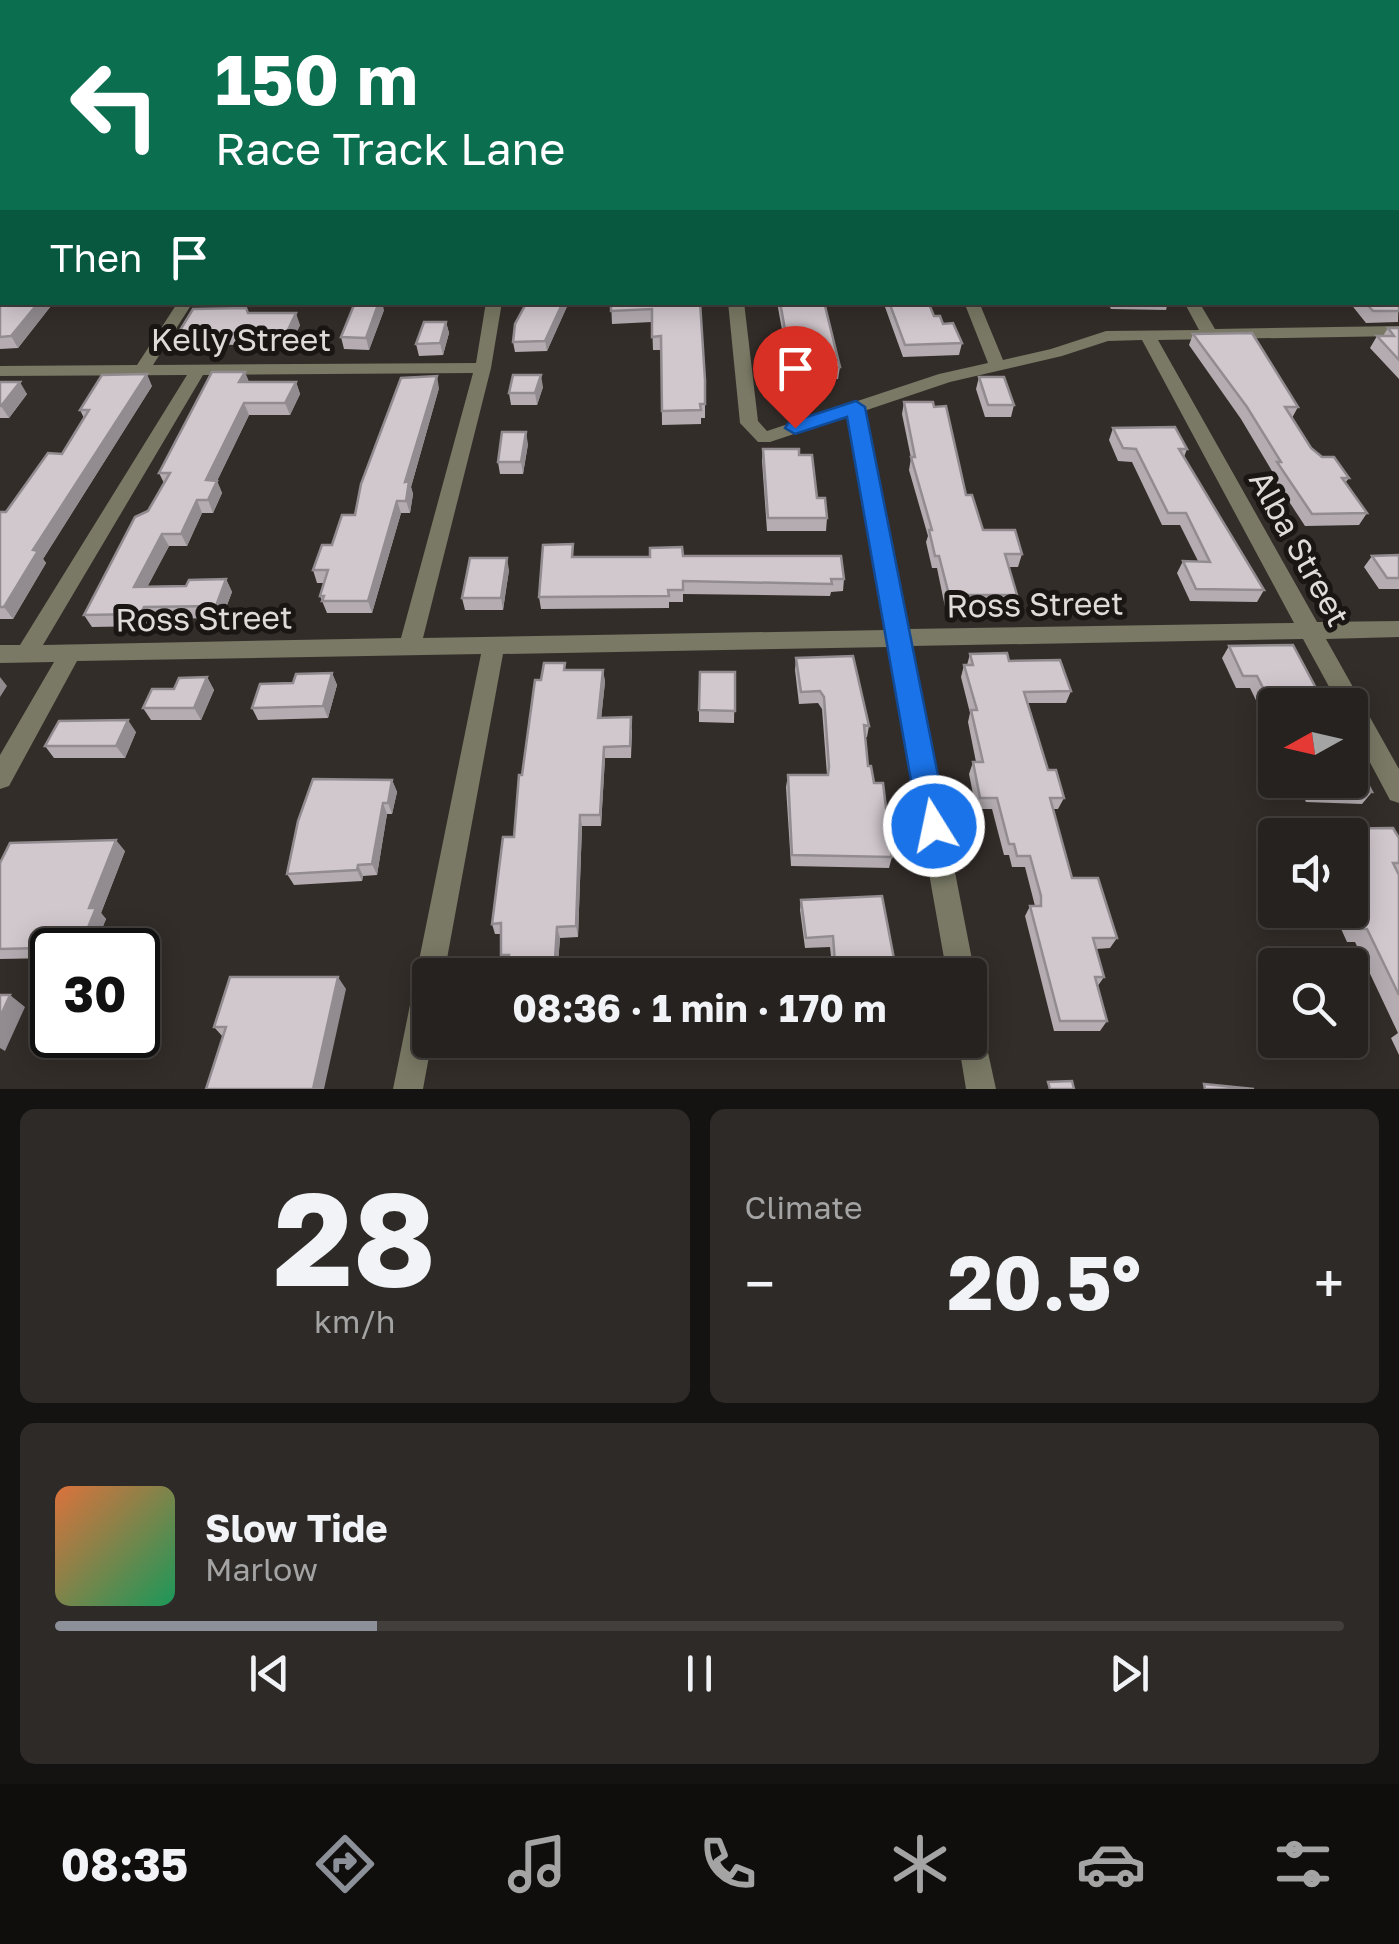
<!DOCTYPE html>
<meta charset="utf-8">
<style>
body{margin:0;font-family:"Golos Text",sans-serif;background:#2e2a28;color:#f1f3f6;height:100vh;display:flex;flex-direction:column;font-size:38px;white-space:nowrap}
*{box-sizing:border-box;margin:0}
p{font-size:32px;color:#a4a4a4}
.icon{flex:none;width:55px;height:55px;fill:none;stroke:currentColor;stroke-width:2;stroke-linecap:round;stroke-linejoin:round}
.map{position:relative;height:1089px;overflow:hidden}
.drawer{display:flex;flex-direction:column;gap:20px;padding:20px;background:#151311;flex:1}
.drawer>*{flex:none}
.banner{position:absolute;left:0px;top:0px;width:1400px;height:305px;box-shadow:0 5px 25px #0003,0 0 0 2px #423f3d;background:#0b6e4f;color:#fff;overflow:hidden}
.needle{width:65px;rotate:262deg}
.controls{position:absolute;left:1258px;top:688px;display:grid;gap:20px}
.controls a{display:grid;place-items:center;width:110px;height:110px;border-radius:10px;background:#26221f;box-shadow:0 5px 25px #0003,0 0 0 2px #423f3d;font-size:50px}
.speed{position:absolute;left:30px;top:928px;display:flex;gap:20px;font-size:50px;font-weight:700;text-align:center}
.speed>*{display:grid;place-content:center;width:130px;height:130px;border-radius:50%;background:#26221f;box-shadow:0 5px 25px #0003,0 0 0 2px #423f3d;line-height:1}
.speed .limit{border:5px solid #111;border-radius:15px;background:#fff;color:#111}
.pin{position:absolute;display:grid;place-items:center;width:85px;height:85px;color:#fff;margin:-102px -42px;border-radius:50% 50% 50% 0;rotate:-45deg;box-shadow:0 0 10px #0007}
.pin .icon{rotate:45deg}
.me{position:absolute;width:110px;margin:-55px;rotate:350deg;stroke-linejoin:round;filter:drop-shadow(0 0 8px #0008)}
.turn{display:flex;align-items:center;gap:35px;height:210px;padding:0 50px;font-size:45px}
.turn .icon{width:130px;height:130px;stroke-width:2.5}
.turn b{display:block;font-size:70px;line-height:85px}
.then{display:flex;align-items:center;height:95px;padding:0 50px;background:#0003;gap:20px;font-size:38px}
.big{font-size:75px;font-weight:700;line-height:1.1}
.drawer .widget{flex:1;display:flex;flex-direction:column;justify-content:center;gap:15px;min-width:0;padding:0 35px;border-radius:15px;background:#2e2a28}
.drawer .dial{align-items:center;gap:0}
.dial b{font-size:130px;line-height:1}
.song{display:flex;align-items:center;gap:30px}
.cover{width:120px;height:120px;border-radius:15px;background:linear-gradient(135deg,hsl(20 70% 55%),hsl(150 70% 35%))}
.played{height:10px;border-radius:5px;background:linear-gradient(90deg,#8c9099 25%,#423f3d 25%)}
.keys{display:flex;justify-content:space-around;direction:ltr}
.heat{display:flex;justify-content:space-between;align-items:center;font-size:55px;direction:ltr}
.drawer .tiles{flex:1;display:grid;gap:20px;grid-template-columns:1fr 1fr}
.widget:last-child{grid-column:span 2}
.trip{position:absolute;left:412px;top:958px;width:575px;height:100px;border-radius:10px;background:#26221f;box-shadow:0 5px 25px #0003,0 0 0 2px #423f3d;font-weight:700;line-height:100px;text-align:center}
.menu{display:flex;height:160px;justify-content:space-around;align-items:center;background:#0f0e0c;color:#a4a4a4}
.menu .icon{width:70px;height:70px}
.menu .on{color:#8c9099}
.menu b{font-size:45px;color:#f1f3f6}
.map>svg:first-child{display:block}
</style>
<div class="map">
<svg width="1399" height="1089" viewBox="0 0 1399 1089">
<rect width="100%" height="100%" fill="#332d29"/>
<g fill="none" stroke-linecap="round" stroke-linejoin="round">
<path fill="#797965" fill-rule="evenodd" d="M552,0H562V2H553Z
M924,0H934L935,2H926Z
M1002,0H1012L1014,2H1004Z
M1398,7H1399V13H1398Z
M0,76H2V82H0Z
M1398,269H1399V278H1398Z
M178,302H193L153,365L476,363L486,302H502L491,368L423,638L886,630L848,416L770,442H758L740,423L728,302H744L758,421L767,431L939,374L988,363L964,302H979L1003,360L1051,349L1106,331L1199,330L1184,302H1199L1215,329L1399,326V336L1158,340L1317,622L1399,621V637L1326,639L1399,769V803L1390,800L1350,725V705H1339L1303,639L911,646L975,975L970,985V975H947L889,647L503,654L444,975H430L432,1040L423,1089H393L481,654L77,661L9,786L0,789V755L54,662L0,663V645H20L187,375L0,376V366L137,365ZM1142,340L1294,623L907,629L864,411L950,382L1062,356L1108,341ZM473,373L401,638L43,645L203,375Z
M970,1011L980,1016L996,1089H966L958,1040H970Z"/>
<path fill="#a4a383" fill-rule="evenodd" d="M1390,0H1399V4L1392,2Z"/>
</g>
<path fill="#b4acb0" d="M1399,286L1398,322L1366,323L1350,303L1398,302Z
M0,302H54L18,348L0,349Z
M527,302H569L547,351L515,352L513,342Z
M611,302H700L705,380V418H701V424L662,425L661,350H653L652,322L612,324Z
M777,302H824L840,367L838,379L791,380Z
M886,302H928L934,316L962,343L959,355L903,357L885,307Z
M1107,302H1168L1166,310L1111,309Z
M384,310L369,350L344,349L341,337Z
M248,313L300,325L290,346L184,344L179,332Z
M446,322L449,333L443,355L419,356L416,344Z
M1388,328H1399V379L1370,348L1377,336H1383Z
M1193,334L1298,407L1292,418L1311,448L1349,478L1345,483L1367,513L1359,525L1305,526L1271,474L1272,471L1241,419L1189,345Z
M979,377L1014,405L1011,417H985L976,389Z
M0,382L27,394L9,418H0Z
M249,382H296L300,394L290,415H249L217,481L222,493L213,513H202L187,546H169L147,587L186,586L226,579L232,592L222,618L151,619L147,626L92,627L84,615L148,511L164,483L159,473Z
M152,386L43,559L46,563L13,619H0V512H6L62,454L84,418L80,410Z
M543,387L537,405H511L509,393Z
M439,388L411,487L413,494L410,513H401L372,613H327L320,596L324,583H317L313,570L355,515Z
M904,402L966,495L983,530L1022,554L1018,567H1009L1017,595L1014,607H945L937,568H932L926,542L928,536L909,470L911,458L902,414Z
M1113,428L1187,449L1184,457L1264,590L1257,602L1190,601L1177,573L1183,561H1198L1180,525H1162L1132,462L1118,461L1109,440Z
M528,444L523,474H500L498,462Z
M763,449L799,455L817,498L827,518L826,531H767L762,461Z
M1399,555V589H1379L1364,567L1372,556Z
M683,556L844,579L843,591L831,592L830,596L683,594V602H669V608L541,609L539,597L575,557Z
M509,570L503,610H465L462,598Z
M1293,645L1275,705V739L1250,688H1236L1222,658L1229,646Z
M970,654L1009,661L1071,691L1066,703H1028L1048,770L1064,798L1058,809H1053L1072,878L1117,938L1110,948L1096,949L1104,977L1097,987L1107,1021L1100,1031H1054L1025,916L1030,906H1035L1025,867H1012L1009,855H1004L992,809H976L969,774L973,762H976L968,722L970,713L961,677L964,665H967Z
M796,658L869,726L867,737H865L868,766L892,857L889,868L791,866L786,787L788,775H827L822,709L818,703L799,704L795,670Z
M566,670H603L605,682L601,718L632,729L631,758H605L601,826H582L578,937L560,938L557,975H507L508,965L505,966L501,955V934H495L492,924L514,837L522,775L541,680Z
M735,672L734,723L699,722V710Z
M332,673L337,685L328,718L258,720L252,708Z
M207,677L214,690L201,720H151L143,708L174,689Z
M136,732L125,758H54L45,746Z
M392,780L397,792L392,814H387L377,875L363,876L362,881L294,885L287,874Z
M1295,780H1350L1372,792L1362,804L1306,802Z
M1308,829L1399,838V1055L1391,1038L1398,1033L1355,942H1347L1338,922H1326L1321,910H1350V835H1303Z
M125,851L101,913L106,919L93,950H52V958L0,959V863Z
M801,900L895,964L902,975H916H833L830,947L805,948L800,910Z
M346,989L223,1037L214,1027Z"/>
<path fill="#928c90" d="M39,302H54L18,348L11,336Z
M379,302H382L384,310L369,350L366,338Z
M563,302H569L547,351L545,341Z
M296,313L300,325L290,346L286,334Z
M446,322L449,333L443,355L440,343Z
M245,372L250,384L239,382Z
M147,374L152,386L43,559L46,563L13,619L4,607L33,550Z
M541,375L543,387L537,405L535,393Z
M437,376L439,388L411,487L413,494L410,513L406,501L405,482Z
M20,382L27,394L9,418L1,406Z
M296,382L300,394L290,415L285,403Z
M244,403L249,415L217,481L222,493L213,513L208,500L206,480Z
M526,432L528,444L523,474L521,462Z
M197,500L202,513L187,546L181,534Z
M397,501L401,513L372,613L368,601Z
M162,534L169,546L141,599L134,587Z
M507,558L509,570L503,610L501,598Z
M226,579L232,592L222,618L216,606Z
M144,607L151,619L147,626L140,614Z
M603,670L605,682L600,730L598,718Z
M332,673L337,685L328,718L323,706Z
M0,677L7,686L0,697Z
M207,677L214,690L201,720L194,708Z
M128,720L136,732L125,758L116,746Z
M604,747L605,758L601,826L600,815Z
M392,780L397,792L392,814L388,803Z
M383,803L387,814L377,875L372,864Z
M580,815L582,826L578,937L576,926Z
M116,840L125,851L101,913L106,919L93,950H83L80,947L89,908Z
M358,865L363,876L362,881L357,870Z
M557,927L560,938L557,975H554Z
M338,977L346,989L324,1089H313Z
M10,995L25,1007L5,1051L0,1048V1017Z"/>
<path fill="#d1c8cd" stroke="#928c90" stroke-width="2.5" d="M0,0H214L211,2H2V58H0Z
M271,0H406L404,2H268Z
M501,0H538V2H500Z
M764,0H842L843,2H764Z
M951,0H995L997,2H952Z
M1026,0H1340L1344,2H1028Z
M1398,18H1399V141L1398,139Z
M1398,187L1399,189V224L1398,223Z
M1398,284L1399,286V311H1373L1365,302H1398Z
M2,299V302H39L11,336L0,337V302Z
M360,302H379L366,338L341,337L354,305H359Z
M527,302H563L545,341L513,342L515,324Z
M611,302H700L705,380V404H700L701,410L662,411L661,336L652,337V309L611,311Z
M780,302H824L840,367L792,368Z
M889,302H928L934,316H940L943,324L953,323L962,343L905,345Z
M246,308L248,313H296L286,334L179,332L193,309Z
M424,322H446L440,343L416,344Z
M1388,328H1399V360L1377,336H1394Z
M1252,333L1298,407H1285L1311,448L1322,457H1334L1349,478H1342L1367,513L1312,514L1277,462H1281L1247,407L1193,334Z
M212,372H245L239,382H296L285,403H244L206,480L217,481L208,500H197L181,534H162L134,587L186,586L189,580L226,579L216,606L144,607L140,614L84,615L135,517L148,511L170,473H159Z
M147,374L33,550L38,551L4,607H0V512H6L48,453L62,454L89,410H80L102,375Z
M513,375H541L535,393H509Z
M437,376L405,482L409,481L406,501H397L368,601H322L324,596H320L328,570H313L322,545H332L342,515H355L361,484L401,378Z
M979,377H1004L1014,405H988Z
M0,382H20L1,406H0Z
M904,402H933L934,407L946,406L966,495H972L983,530H1015L1022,554H1005L1017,595H949L939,556H935L929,530H932L911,457H915Z
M1175,427L1187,449H1179L1264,590L1196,589L1183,561L1210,562L1186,513H1168L1136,449L1123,448L1113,428Z
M502,432H526L521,462H498Z
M763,449H799V455H812L817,498H825L827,518H768Z
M573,544L572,557H650V548L682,547L683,556H841L844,579H831L832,584L683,581V590H668L669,596L539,597L543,545Z
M1399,555V578H1387L1372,556Z
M470,558H507L501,598H462Z
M1293,645L1325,705H1275V711L1257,676H1243L1229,646Z
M1007,653L1009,661L1060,660L1071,691L1024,692L1048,770H1056L1064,798H1050L1072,878H1098L1117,938H1093L1104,977H1095L1107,1021H1060L1030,906H1041V896L1030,856H1017L1014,844H1009L997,798H980L973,762H983L971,710H977L964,665H973L970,654Z
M853,656L869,726L864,725L868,766H871L874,783H883L892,857L792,855L788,775H828L829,767L824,697L820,691L801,692L796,658Z
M544,663H565L564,670H603L598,718L631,717L630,746L604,747L600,815H580L576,926L557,927L554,975H507L509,955H501V923L492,924L503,837H514L519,775H522L535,680H541Z
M700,672H735V711L699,710Z
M332,673L323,706L252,708L260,684L293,683L296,674Z
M207,677L194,708H143L152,689H174L179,678Z
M128,720L116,746H45L59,721Z
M1350,751L1372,792L1315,790L1310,780H1350Z
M313,779L392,780L388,803H383L372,864L358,865L357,870L287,874L298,821Z
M1393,828L1399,838V863H1393L1399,875V995L1367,929H1360L1350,910V835H1311L1308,829Z
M116,840L89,908H96L80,947L0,949V863L10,843Z
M882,896L895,964H901L902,975H916H836L833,936L806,938L801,900Z
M230,977H338L313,1089H206L226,1027H214Z
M0,995H10L0,1017Z
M1072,1081L1074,1089H1050L1048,1082Z
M1204,1084L1254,1089H1205Z"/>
<path fill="#1a73e8" stroke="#114b97" stroke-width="2.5" d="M856,401L865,407L948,826L944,835L934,839L923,835L919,826L847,417L795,434L785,428L788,423Z"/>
<g text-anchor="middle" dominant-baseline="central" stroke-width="10" stroke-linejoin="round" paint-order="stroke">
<g font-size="32" fill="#dfdbd9" stroke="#191614">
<text x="241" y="339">Kelly Street</text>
<text transform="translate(1300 548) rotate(61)">Alba Street</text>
<text transform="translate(1035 604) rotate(-1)">Ross Street</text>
<text transform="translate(204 618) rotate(-1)">Ross Street</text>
</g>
</g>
</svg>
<div class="controls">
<a><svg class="needle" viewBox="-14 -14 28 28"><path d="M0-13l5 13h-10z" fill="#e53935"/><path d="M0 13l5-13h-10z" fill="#a4a4a4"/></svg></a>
<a><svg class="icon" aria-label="sound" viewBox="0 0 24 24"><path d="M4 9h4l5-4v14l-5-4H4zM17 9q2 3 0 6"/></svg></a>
<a><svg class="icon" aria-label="search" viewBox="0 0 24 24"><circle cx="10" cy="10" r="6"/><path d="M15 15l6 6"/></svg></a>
</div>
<div class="speed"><div class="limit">30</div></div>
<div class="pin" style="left:795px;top:428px;background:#d93025"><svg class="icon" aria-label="arrive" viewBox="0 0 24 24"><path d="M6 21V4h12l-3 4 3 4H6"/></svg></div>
<svg class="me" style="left:934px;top:826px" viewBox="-20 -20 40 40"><circle r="17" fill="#1a73e8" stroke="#fff" stroke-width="3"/><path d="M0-11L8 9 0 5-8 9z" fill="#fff"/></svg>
<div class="trip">08:36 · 1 min · 170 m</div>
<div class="banner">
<div class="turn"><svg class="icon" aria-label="left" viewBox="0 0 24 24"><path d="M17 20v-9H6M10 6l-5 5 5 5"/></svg><div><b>150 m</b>Race Track Lane</div></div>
<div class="then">Then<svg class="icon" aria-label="arrive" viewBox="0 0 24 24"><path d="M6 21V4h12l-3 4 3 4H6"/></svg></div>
</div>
</div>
<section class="drawer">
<div class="tiles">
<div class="widget dial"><b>28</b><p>km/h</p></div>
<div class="widget"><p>Climate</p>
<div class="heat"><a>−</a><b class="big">20.5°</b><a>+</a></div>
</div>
<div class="widget">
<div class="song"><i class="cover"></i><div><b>Slow Tide</b><p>Marlow</p></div></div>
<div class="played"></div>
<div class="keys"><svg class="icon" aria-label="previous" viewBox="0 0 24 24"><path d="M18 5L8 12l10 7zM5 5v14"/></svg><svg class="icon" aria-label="pause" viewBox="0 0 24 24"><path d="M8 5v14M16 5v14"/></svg><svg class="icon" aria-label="next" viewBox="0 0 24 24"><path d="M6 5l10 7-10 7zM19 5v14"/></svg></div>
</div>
</div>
</section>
<nav class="menu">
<b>08:35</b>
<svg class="icon on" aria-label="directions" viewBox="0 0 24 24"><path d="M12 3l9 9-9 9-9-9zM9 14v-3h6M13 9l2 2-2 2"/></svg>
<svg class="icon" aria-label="music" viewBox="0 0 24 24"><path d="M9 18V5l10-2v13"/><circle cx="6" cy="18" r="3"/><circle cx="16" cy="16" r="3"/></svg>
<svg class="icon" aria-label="phone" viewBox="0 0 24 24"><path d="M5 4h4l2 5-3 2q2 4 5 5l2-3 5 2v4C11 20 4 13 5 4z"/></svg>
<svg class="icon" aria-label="climate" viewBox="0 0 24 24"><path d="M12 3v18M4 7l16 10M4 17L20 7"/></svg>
<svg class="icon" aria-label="car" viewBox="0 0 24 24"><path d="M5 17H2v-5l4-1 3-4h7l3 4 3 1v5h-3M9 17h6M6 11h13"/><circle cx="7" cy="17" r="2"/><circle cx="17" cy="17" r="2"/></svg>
<svg class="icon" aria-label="filters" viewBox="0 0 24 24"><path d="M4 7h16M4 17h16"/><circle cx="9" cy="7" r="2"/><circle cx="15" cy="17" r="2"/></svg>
</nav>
